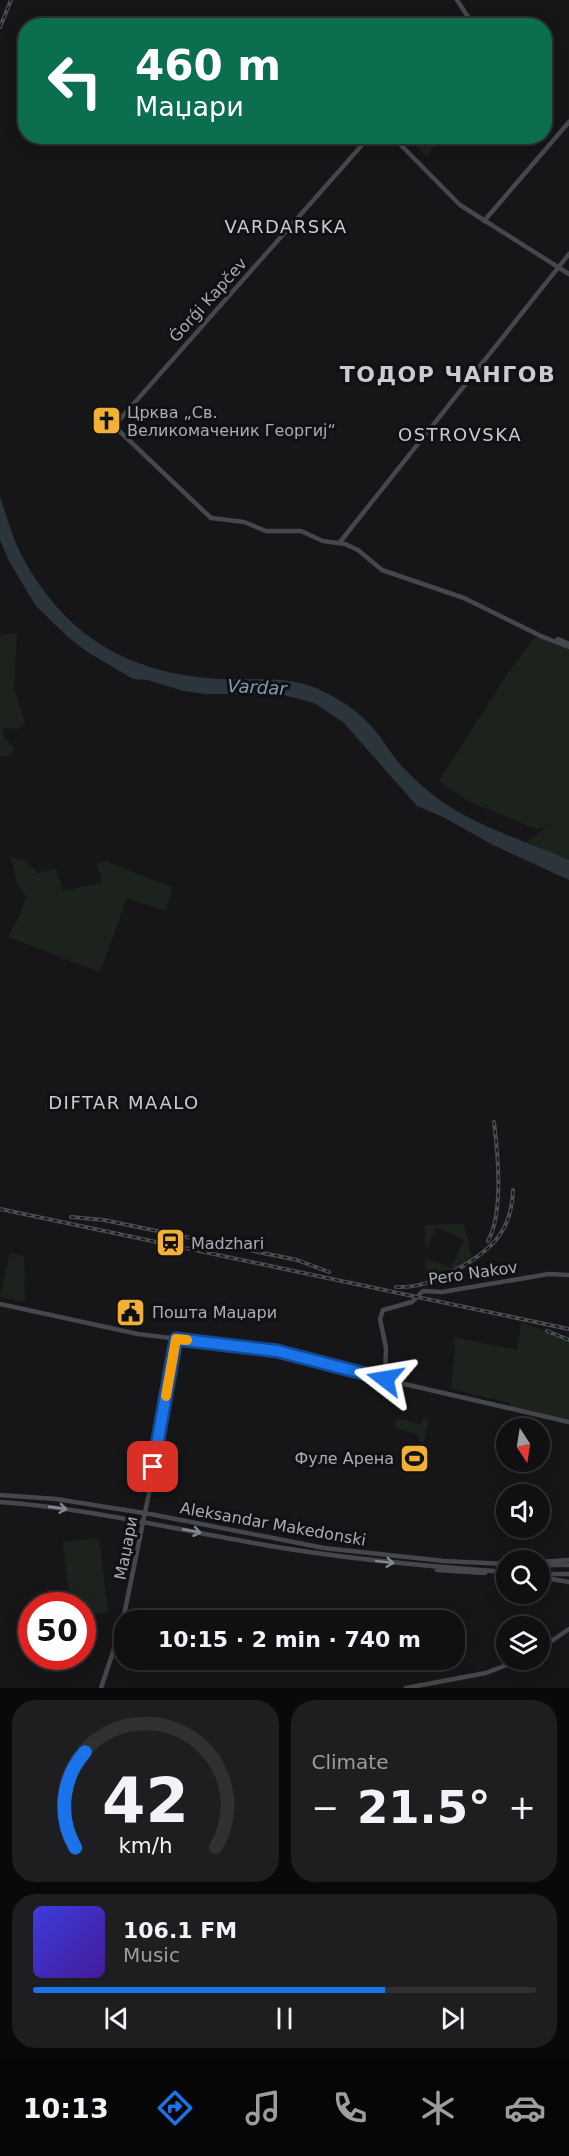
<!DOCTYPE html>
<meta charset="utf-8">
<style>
body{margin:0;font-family:"DejaVu Sans",sans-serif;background:#1e1e20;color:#f1f3f6;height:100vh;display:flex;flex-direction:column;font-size:22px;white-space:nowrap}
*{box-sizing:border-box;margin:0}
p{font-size:20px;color:#9c9d9f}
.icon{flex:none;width:33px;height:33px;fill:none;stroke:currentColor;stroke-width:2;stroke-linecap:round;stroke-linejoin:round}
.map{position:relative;height:1688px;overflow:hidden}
.drawer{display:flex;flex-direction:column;gap:12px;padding:12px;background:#09090a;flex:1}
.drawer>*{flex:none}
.top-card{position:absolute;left:18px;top:18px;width:534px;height:126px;border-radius:24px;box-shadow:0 3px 15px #0003,0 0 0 2px #303032;background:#0b6e4f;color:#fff;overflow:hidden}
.needle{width:39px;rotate:168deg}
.buttons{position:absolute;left:496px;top:1418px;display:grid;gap:12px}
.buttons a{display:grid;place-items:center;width:54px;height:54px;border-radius:50%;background:#101012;box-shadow:0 3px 15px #0003,0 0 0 2px #303032;font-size:30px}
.speed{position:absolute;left:18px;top:1592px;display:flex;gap:12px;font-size:30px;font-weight:700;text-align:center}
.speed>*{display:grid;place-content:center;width:78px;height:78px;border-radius:50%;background:#101012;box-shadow:0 3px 15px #0003,0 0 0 2px #303032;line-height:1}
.speed .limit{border:9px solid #d22;background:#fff;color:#111}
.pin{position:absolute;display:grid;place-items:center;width:51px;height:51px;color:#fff;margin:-26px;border-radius:12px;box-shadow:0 3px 9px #0006}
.me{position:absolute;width:66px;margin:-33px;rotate:284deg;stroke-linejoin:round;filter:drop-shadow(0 0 4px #0008)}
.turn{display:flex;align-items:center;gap:21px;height:126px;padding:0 18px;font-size:27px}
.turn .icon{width:78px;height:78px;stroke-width:2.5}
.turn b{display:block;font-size:42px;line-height:51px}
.big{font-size:45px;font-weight:700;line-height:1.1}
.drawer .card{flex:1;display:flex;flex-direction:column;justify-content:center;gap:9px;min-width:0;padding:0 21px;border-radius:24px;background:#1e1e20}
.drawer .dial{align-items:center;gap:0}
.dial svg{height:156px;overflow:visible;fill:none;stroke:#303032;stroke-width:7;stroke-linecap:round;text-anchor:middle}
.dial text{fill:#f1f3f6;stroke:none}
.song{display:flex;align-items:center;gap:18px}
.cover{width:72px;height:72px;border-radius:9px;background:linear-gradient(135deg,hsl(240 70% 55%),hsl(260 70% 35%))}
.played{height:6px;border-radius:3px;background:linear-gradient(90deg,#1a73e8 70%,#303032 70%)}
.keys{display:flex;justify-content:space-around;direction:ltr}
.heat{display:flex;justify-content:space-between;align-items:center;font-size:33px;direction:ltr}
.drawer .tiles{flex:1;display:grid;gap:12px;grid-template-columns:1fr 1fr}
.card:last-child{grid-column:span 2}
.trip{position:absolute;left:114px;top:1610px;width:351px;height:60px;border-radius:24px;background:#101012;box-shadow:0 3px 15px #0003,0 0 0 2px #303032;font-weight:700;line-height:60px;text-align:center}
.menu{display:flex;height:96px;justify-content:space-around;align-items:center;background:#060607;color:#9c9d9f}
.menu .icon{width:42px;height:42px}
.menu .selected{color:#1a73e8}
.menu b{font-size:27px;color:#f1f3f6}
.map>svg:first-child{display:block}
</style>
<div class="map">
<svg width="569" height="1688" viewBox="0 0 569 1688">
<rect width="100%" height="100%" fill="#161618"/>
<path fill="#1c231d" d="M443,136L427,156L406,137V136Z
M17,632L14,689L25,723L19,729L3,728L4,737L15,749L7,757L0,756V636Z
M538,636L569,648V860L526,842L549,825L537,829L468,801L439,781L506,676L533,639Z
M11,857L25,861L39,873L56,868L63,891L102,883L97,864L107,861L132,872L173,887L165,911L127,898L100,972L8,937L21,913L26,897L17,883Z
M464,1224L473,1265L455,1274L427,1284L425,1258L451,1268L464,1240L436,1227L428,1247L425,1246V1225Z
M10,1253L24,1256L25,1302L0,1297Z
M521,1322L569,1340V1422L510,1408V1403L451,1389L455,1349L453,1337L517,1350Z
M396,1418L421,1424L423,1418L429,1420L424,1442L418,1441L419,1435L394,1428Z
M196,1509L246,1513L242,1526L194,1516Z
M99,1538L108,1613L83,1616L82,1605H70L63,1542Z"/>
<path fill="#2c353c" d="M0,497C7,516 12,538 22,556C65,637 130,674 220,679C263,681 294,673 334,697C346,704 358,712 367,722C377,731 384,743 392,754C402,768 414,779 427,790C467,824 521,839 569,860V880L493,845L443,817L417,806L344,723L314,703L280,694H205L184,691L147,680L133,679L86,651L68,637L36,606L9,561L0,540Z"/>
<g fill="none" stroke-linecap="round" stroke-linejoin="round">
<path stroke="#45474d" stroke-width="4.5" d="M457,0L470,20V26
M370,136L114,426L211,518L244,522L266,531H301L323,541L345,544L358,550L382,570L464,598L543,637L569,647
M392,136L460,205L569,274
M484,221L569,122
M340,542L569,254
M558,639L569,644
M0,1304L138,1334L277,1351L361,1374L569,1422
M385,1379L386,1348L380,1319L383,1310L412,1302L423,1291L442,1292L549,1274L569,1275
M0,1495L56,1499L150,1514L324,1548L444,1561L507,1564
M148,1498L176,1339
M0,1502C84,1508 165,1527 248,1542C334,1558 420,1566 507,1572
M540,1562L569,1560
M548,1565H569
M437,1570L485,1573
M540,1574H569
M540,1577L569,1582
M540,1649L569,1629
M101,1688L122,1625L140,1537
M406,1688L486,1673L522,1659"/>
<defs>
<path id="rail" d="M0,27L11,0
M0,1209L569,1329
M71,1217L104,1220L297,1260L329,1272
M488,1241C504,1212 498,1154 494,1122
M396,1287C418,1288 435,1281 454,1271C489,1252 512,1233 513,1190
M547,1331L569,1340"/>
</defs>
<use href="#rail" stroke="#4a4c52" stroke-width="4"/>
<use href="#rail" stroke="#111113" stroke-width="1.5" stroke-dasharray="4.5" stroke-linecap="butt"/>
<path stroke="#45474d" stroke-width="4.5" d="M140,1537L148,1498"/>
</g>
<defs><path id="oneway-shaft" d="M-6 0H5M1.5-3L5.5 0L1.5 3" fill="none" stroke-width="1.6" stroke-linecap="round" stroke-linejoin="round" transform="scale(1.5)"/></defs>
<g stroke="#858993">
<use href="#oneway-shaft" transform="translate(58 1508) rotate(8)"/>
<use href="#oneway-shaft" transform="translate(192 1531) rotate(11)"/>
<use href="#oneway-shaft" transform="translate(385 1562) rotate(7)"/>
</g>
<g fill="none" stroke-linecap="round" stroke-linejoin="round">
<defs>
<path id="route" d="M153,1467L176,1339L277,1351L385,1379"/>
</defs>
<use href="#route" stroke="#114b97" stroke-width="15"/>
<use href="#route" stroke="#1a73e8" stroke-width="10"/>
<path stroke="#f59e0b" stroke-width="10" d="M166,1396L176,1339L187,1340"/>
</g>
<defs>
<symbol id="church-square" viewBox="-11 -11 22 22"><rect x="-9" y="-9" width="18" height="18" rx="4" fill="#f2b134" stroke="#111113"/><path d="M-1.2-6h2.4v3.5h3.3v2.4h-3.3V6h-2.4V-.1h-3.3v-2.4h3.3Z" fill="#111"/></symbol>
<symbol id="station-square" viewBox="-11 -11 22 22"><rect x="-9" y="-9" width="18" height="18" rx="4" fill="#f2b134" stroke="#111113"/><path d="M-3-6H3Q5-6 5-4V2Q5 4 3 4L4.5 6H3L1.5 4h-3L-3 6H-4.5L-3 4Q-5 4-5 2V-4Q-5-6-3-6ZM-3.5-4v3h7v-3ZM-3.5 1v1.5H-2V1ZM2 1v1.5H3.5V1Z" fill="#111"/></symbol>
<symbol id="civic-square" viewBox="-11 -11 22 22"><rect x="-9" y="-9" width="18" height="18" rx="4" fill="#f2b134" stroke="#111113"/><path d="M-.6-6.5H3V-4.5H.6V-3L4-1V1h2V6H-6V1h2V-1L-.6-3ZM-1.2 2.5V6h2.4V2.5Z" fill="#111"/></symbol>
<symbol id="stadium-square" viewBox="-11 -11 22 22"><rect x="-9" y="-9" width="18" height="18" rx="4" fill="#f2b134" stroke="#111113"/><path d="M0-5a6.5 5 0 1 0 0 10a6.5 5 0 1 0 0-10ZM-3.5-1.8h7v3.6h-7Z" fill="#111"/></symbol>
</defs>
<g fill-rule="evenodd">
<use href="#church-square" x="90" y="404" width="33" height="33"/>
<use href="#station-square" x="154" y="1226" width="33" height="33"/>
<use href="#civic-square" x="114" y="1296" width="33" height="33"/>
<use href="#stadium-square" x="398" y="1442" width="33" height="33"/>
</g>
<g text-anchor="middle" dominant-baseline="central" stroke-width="6" stroke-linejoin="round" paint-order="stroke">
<g font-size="16" fill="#a8adb8" stroke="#111113">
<text transform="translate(208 300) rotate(-48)">Ǵorǵi Kapčev</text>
<text transform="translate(473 1273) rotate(-8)">Pero Nakov</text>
<text transform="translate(273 1524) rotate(10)">Aleksandar Makedonski</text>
<text transform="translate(126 1548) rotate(-79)">Маџари</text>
</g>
<g font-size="16" fill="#a8adb8" stroke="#111113" text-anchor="start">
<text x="127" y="412">Црква „Св.<tspan x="127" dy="18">Великомаченик Георгиј“</tspan></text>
<text x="191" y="1243">Madzhari</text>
<text x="152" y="1312">Пошта Маџари</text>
<text x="394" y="1458" text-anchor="end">Фуле Арена</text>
</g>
<g font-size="18" letter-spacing="1.5" fill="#c9ccd4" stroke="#111113">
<text x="286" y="226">VARDARSKA</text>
<text x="460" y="434">OSTROVSKA</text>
<text x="124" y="1102">DIFTAR MAALO</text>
</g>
<g font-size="18" font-style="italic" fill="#7f9bb3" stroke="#111113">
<text transform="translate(257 687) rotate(3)">Vardar</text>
</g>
<g font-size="22" font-weight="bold" letter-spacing="1.5" fill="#c9ccd4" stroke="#111113">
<text x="448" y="374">ТОДОР ЧАНГОВ</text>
</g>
</g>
</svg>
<div class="buttons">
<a><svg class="needle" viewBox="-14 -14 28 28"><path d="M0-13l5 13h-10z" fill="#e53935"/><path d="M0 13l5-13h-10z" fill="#9c9d9f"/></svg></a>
<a><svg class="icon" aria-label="sound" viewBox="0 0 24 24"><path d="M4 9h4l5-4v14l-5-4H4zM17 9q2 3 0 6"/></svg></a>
<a><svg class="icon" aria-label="search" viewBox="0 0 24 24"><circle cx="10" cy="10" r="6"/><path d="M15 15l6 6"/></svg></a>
<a><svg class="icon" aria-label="layers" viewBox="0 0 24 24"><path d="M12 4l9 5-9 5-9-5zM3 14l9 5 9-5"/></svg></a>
</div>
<div class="speed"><div class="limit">50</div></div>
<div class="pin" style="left:153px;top:1467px;background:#d93025"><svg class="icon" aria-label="arrive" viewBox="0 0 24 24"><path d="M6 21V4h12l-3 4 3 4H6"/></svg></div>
<svg class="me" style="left:385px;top:1379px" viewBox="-20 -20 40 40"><path d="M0-17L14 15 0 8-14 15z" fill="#1a73e8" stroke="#fff" stroke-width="4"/></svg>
<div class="trip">10:15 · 2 min · 740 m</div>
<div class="top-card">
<div class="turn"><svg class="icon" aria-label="left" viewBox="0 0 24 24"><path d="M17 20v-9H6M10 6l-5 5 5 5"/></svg><div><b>460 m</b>Маџари</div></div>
</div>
</div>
<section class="drawer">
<div class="tiles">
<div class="card dial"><svg viewBox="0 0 100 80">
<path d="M14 69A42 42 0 1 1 86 69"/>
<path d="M14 69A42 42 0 0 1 19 20" stroke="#1a73e8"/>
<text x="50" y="56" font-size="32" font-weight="700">42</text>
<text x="50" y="72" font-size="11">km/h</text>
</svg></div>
<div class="card"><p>Climate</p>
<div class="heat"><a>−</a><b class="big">21.5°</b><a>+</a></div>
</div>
<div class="card">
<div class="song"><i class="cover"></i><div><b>106.1 FM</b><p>Music</p></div></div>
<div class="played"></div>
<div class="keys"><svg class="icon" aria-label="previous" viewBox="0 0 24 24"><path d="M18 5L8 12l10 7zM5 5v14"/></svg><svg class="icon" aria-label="pause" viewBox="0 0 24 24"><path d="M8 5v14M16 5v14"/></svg><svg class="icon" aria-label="next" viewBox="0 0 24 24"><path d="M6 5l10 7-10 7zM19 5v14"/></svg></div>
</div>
</div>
</section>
<nav class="menu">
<b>10:13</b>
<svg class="icon selected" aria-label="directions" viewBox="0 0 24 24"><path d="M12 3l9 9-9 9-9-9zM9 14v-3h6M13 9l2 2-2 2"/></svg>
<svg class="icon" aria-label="music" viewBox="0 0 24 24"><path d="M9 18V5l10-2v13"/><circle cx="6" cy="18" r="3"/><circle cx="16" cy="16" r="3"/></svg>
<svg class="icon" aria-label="phone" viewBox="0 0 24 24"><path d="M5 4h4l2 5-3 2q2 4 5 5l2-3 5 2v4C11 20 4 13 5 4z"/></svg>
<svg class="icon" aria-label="climate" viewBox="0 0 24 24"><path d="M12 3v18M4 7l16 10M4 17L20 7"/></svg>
<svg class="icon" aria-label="car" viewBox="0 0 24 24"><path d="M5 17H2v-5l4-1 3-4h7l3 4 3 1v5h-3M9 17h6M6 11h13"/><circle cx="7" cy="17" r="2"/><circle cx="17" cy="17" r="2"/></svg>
</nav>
